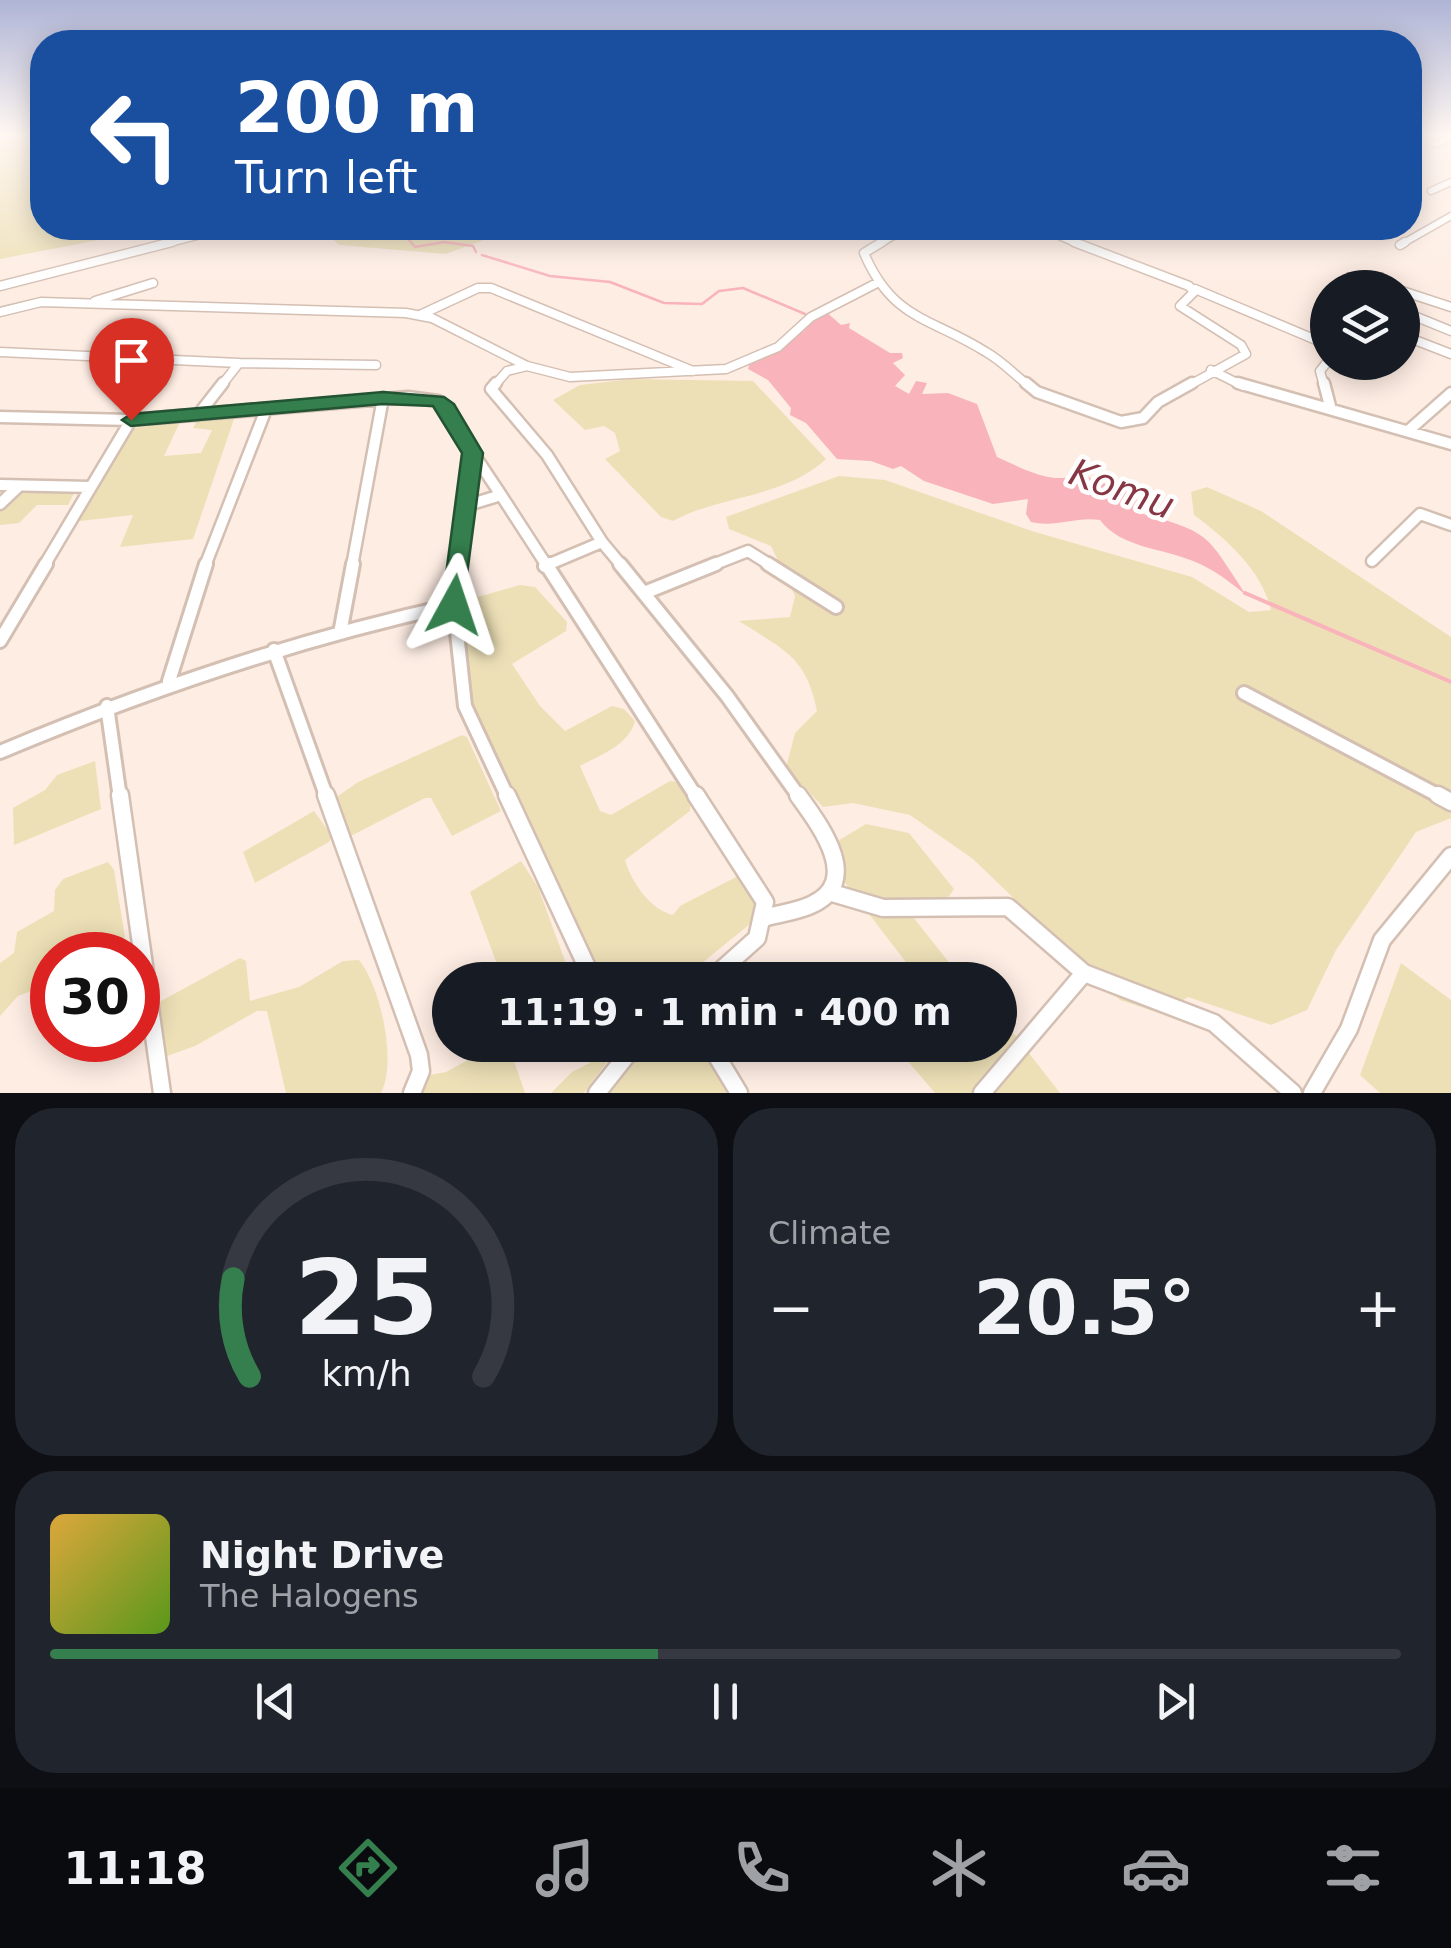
<!DOCTYPE html>
<meta charset="utf-8">
<style>
body{margin:0;font-family:"DejaVu Sans",sans-serif;background:#20242c;color:#f1f3f6;height:100vh;display:flex;flex-direction:column;font-size:38px;white-space:nowrap}
*{box-sizing:border-box;margin:0}
p{font-size:32px;color:#9ea1a6}
.icon{flex:none;width:55px;height:55px;fill:none;stroke:currentColor;stroke-width:2;stroke-linecap:round;stroke-linejoin:round}
.map{position:relative;height:1093px;overflow:hidden}
.panel{display:flex;flex-direction:column;gap:15px;padding:15px;background:#0d0f14;flex:1}
.panel>*{flex:none}
.top-card{position:absolute;left:30px;top:30px;width:1392px;height:210px;border-radius:40px;box-shadow:0 5px 25px #0003;background:#1a4fa0;color:#fff;overflow:hidden}
.fabs{position:absolute;left:1310px;top:270px;display:grid;gap:20px}
.fabs a{display:grid;place-items:center;width:110px;height:110px;border-radius:50%;background:#171b24;box-shadow:0 5px 25px #0003;font-size:50px}
.speed{position:absolute;left:30px;top:932px;display:flex;gap:20px;font-size:50px;font-weight:700;text-align:center}
.speed>*{display:grid;place-content:center;width:130px;height:130px;border-radius:50%;background:#171b24;box-shadow:0 5px 25px #0003;line-height:1}
.speed .limit{border:15px solid #d22;background:#fff;color:#111}
.pin{position:absolute;display:grid;place-items:center;width:85px;height:85px;color:#fff;margin:-102px -42px;border-radius:50% 50% 50% 0;rotate:-45deg;box-shadow:0 0 10px #0007}
.pin .icon{rotate:45deg}
.me{position:absolute;width:110px;margin:-55px;rotate:5deg;stroke-linejoin:round;filter:drop-shadow(0 0 8px #0008)}
.turn{display:flex;align-items:center;gap:35px;height:210px;padding:0 40px;font-size:45px}
.turn .icon{width:130px;height:130px;stroke-width:2.5}
.turn b{display:block;font-size:70px;line-height:85px}
.big{font-size:75px;font-weight:600;line-height:1.1}
.panel .widget{flex:1;display:flex;flex-direction:column;justify-content:center;gap:15px;min-width:0;padding:0 35px;border-radius:40px;background:#20242c}
.panel .dial{align-items:center;gap:0}
.dial svg{height:260px;overflow:visible;fill:none;stroke:#363941;stroke-width:7;stroke-linecap:round;text-anchor:middle}
.dial text{fill:#f1f3f6;stroke:none}
.song{display:flex;align-items:center;gap:30px}
.cover{width:120px;height:120px;border-radius:15px;background:linear-gradient(135deg,hsl(40 70% 55%),hsl(90 70% 35%))}
.played{height:10px;border-radius:5px;background:linear-gradient(90deg,#347f4d 45%,#363941 45%)}
.keys{display:flex;justify-content:space-around;direction:ltr}
.heat{display:flex;justify-content:space-between;align-items:center;font-size:55px;direction:ltr}
.panel .tiles{flex:1;display:grid;gap:15px;grid-template-columns:1fr 1fr}
.widget:last-child{grid-column:span 2}
.trip{position:absolute;left:432px;top:962px;width:585px;height:100px;border-radius:50px;background:#171b24;box-shadow:0 5px 25px #0003;font-weight:600;line-height:100px;text-align:center}
.tab-bar{display:flex;height:160px;justify-content:space-around;align-items:center;background:#090b0e;color:#9ea1a6}
.tab-bar .icon{width:70px;height:70px}
.tab-bar .current{color:#347f4d}
.tab-bar b{font-size:45px;color:#f1f3f6}
.map>svg:first-child{display:block}
</style>
<div class="map">
<svg width="1451" height="1093" viewBox="0 0 1451 1093">
<rect width="100%" height="100%" fill="#feede3"/>
<path fill="#ede0b7" d="M0,133H42V228H161L0,259Z
M322,228H516L446,254L339,245Z
M632,379L753,381L826,459C785,498 720,495 673,521L661,517L605,459L620,451L615,433L604,426L585,430L553,400L580,385Z
M234,419L193,539L120,547L133,515L71,522L135,428L180,422L164,456L201,453L212,430L193,428L196,422Z
M839,476L885,480L1035,532L1192,577L1249,612L1271,610C1262,570 1226,539 1194,515L1191,492L1207,487L1261,511L1451,637V818L1416,832L1336,950L1307,1010L1271,1025L1188,997L1162,1014L1120,1000L973,859L910,815L853,803L823,807L786,768L795,733L817,711C806,656 784,650 739,621L790,617L795,596L771,546L729,529L726,517Z
M12,490L75,491L68,505H37L19,523L0,525V502Z
M464,572L478,597L520,585L535,587L567,622L566,631L512,664L540,706L565,731L612,706L624,709L635,721C628,746 600,755 580,766L600,811L611,815L670,781L678,782L690,799V811L625,860C631,882 651,910 673,915L680,906L736,877C755,888 758,900 755,920L681,980H588L470,722L457,582Z
M462,735L467,737L501,811L452,836L431,798H425L343,840L331,801L358,782Z
M95,761L101,809L14,845L13,808L45,790L57,775Z
M314,811L332,836L329,842L255,883L243,852Z
M866,824L909,833L954,889L939,910L913,917L963,980H911L915,974L826,858L836,842Z
M521,861L538,887L572,980H503L470,892Z
M108,862L114,870L125,937L106,955H52V983L18,996L0,1016V963L14,953L17,932L54,911L55,890L63,879Z
M240,958L246,961L250,1001L299,987L343,961L359,960C381,987 397,1062 381,1093H286L267,1011H257L195,1046L159,1059L152,1012L161,1001Z
M1401,963L1451,1000V1093H1380L1360,1075Z
M1000,1016L1060,1093H935L894,1045H1000Z
M496,1045L509,1046L525,1093H409L418,1077L446,1072Z
M641,1045H699L727,1093H605Z
M597,1059H609L584,1093H551L572,1072Z"/>
<path fill="#f9b3ba" d="M824,310L841,325L850,323L849,328L890,353H902L903,358L893,363L905,375L895,386L909,394L916,381L927,383L922,394L948,393L977,404L997,457C1024,469 1055,487 1083,473C1103,491 1139,481 1143,514C1214,533 1207,537 1247,596C1230,582 1214,569 1193,561C1162,548 1121,548 1100,520C1076,516 1056,528 1031,522L1026,514L1028,499L993,504L924,481L901,466L893,469L871,461L837,459L806,423L790,415L791,408L768,380L748,369L750,362L804,331L806,323Z"/>
<g fill="none" stroke-linecap="round" stroke-linejoin="round">
<path stroke="#f9b3ba" stroke-width="2.5" d="M384,228L403,233L415,247L444,242L473,246L476,252
M482,255L550,276L610,282L664,303L702,304L719,291L743,288L805,314"/>
<path stroke="#f9b3ba" stroke-width="4" d="M1245,593L1451,682"/>
<defs>
<path id="minor-far4" d="M1435,144L1451,138
M1431,191L1451,182
M1041,228L1080,245
M162,245L224,229
M878,245L907,228
M1400,245L1451,216"/>
<path id="minor-far3" d="M882,242L864,253C893,321 931,317 986,352C1002,361 1015,375 1029,386
M1074,242L1189,286L1194,292L1180,306L1241,345L1246,354L1188,386
M1400,245L1405,242
M0,286L172,242
M1195,289L1328,345
M1402,291L1451,307
M95,301L153,283
M1402,311L1451,331
M0,312L41,302L406,313L432,318L527,366
M420,315L478,288H491L693,371
M1402,335L1451,354
M0,352L239,363L221,386
M239,363L376,365
M1211,370L1243,386
M494,386L507,371L527,366L570,377L726,369L778,347L811,317L877,283
M1324,386L1320,371L1328,361"/>
<path id="minor-far2" d="M496,383L491,389L547,455L602,542L545,566
M1026,383L1037,392L1121,422L1143,418L1158,402L1192,383
M1238,383L1451,444
M1324,383L1330,406
M198,415L223,383
M0,417L131,420L408,397L438,401L447,408L473,453L459,566
M1408,431L1451,393
M473,453L501,495
M0,485L91,487
M0,504L19,486
M465,506L501,495L547,566
M602,542L622,566
M1372,561L1420,514L1451,525
M44,566L131,420
M205,566L265,412
M352,566L383,398
M710,566L748,551L772,566"/>
<path id="minor-far1" d="M459,564L454,605L465,706L508,798
M546,564L697,798
M620,564L727,696L800,798
M768,564L836,607
M545,566L550,564
M644,593L716,564
M341,628L353,564
M0,641L46,564
M274,650L327,798
M169,681L206,564
M1244,693L1443,798
M107,706L120,798
M0,752C148,690 297,639 454,605"/>
<path id="minor" d="M120,795L162,1093
M326,795L419,1055L421,1071L412,1093
M507,795L593,980
M696,795L765,902L757,938L710,980
M1438,795L1451,802
M829,892L883,908L1008,907L1084,973L1214,1023L1293,1093
M767,917C782,913 800,911 813,904C863,880 818,823 798,795
M710,1045L739,1093
M597,1093L635,1045
M982,1093L1084,973
M1312,1093L1349,1029L1382,940L1451,856"/>
</defs>
<use href="#minor-far4" stroke="#d4bfb3" stroke-width="9"/>
<use href="#minor-far3" stroke="#d4bfb3" stroke-width="11"/>
<use href="#minor-far2" stroke="#d4bfb3" stroke-width="15"/>
<use href="#minor-far1" stroke="#d4bfb3" stroke-width="18"/>
<use href="#minor" stroke="#d4bfb3" stroke-width="21"/>
<use href="#minor-far4" stroke="#fff" stroke-width="6"/>
<use href="#minor-far3" stroke="#fff" stroke-width="8"/>
<use href="#minor-far2" stroke="#fff" stroke-width="10"/>
<use href="#minor-far1" stroke="#fff" stroke-width="12"/>
<use href="#minor" stroke="#fff" stroke-width="16"/>
</g>
<linearGradient id="sky" x2="0" y2="1"><stop stop-color="#afb4d6"/><stop offset="0.47" stop-color="#fff7f2"/><stop offset="1" stop-color="#fff7f2" stop-opacity="0"/></linearGradient>
<rect width="1451" height="286" fill="url(#sky)"/>
<path fill="#347f4d" stroke="#225332" stroke-width="2.5" d="M383,392L444,397L454,404L483,453L462,612L454,615L442,605L462,453L433,406L383,404L131,426L122,420L131,414Z"/>
<g text-anchor="middle" dominant-baseline="central" stroke-width="9" stroke-linejoin="round" paint-order="stroke">
<g font-size="38" font-style="italic" fill="#873643" stroke="#fefefe">
<text transform="translate(1122 489) rotate(20)">Komu</text>
</g>
</g>
</svg>
<div class="fabs">
<a><svg class="icon" aria-label="layers" viewBox="0 0 24 24"><path d="M12 4l9 5-9 5-9-5zM3 14l9 5 9-5"/></svg></a>
</div>
<div class="speed"><div class="limit">30</div></div>
<div class="pin" style="left:131px;top:420px;background:#d93025"><svg class="icon" aria-label="arrive" viewBox="0 0 24 24"><path d="M6 21V4h12l-3 4 3 4H6"/></svg></div>
<svg class="me" style="left:454px;top:605px" viewBox="-20 -20 40 40"><path d="M0-17L14 15 0 8-14 15z" fill="#347f4d" stroke="#fff" stroke-width="4"/></svg>
<div class="trip">11:19 · 1 min · 400 m</div>
<div class="top-card">
<div class="turn"><svg class="icon" aria-label="left" viewBox="0 0 24 24"><path d="M17 20v-9H6M10 6l-5 5 5 5"/></svg><div><b>200 m</b>Turn left</div></div>
</div>
</div>
<section class="panel">
<div class="tiles">
<div class="widget dial"><svg viewBox="0 0 100 80">
<path d="M14 69A42 42 0 1 1 86 69"/>
<path d="M14 69A42 42 0 0 1 9 39" stroke="#347f4d"/>
<text x="50" y="56" font-size="32" font-weight="700">25</text>
<text x="50" y="72" font-size="11">km/h</text>
</svg></div>
<div class="widget"><p>Climate</p>
<div class="heat"><a>−</a><b class="big">20.5°</b><a>+</a></div>
</div>
<div class="widget">
<div class="song"><i class="cover"></i><div><b>Night Drive</b><p>The Halogens</p></div></div>
<div class="played"></div>
<div class="keys"><svg class="icon" aria-label="previous" viewBox="0 0 24 24"><path d="M18 5L8 12l10 7zM5 5v14"/></svg><svg class="icon" aria-label="pause" viewBox="0 0 24 24"><path d="M8 5v14M16 5v14"/></svg><svg class="icon" aria-label="next" viewBox="0 0 24 24"><path d="M6 5l10 7-10 7zM19 5v14"/></svg></div>
</div>
</div>
</section>
<nav class="tab-bar">
<b>11:18</b>
<svg class="icon current" aria-label="directions" viewBox="0 0 24 24"><path d="M12 3l9 9-9 9-9-9zM9 14v-3h6M13 9l2 2-2 2"/></svg>
<svg class="icon" aria-label="music" viewBox="0 0 24 24"><path d="M9 18V5l10-2v13"/><circle cx="6" cy="18" r="3"/><circle cx="16" cy="16" r="3"/></svg>
<svg class="icon" aria-label="phone" viewBox="0 0 24 24"><path d="M5 4h4l2 5-3 2q2 4 5 5l2-3 5 2v4C11 20 4 13 5 4z"/></svg>
<svg class="icon" aria-label="climate" viewBox="0 0 24 24"><path d="M12 3v18M4 7l16 10M4 17L20 7"/></svg>
<svg class="icon" aria-label="car" viewBox="0 0 24 24"><path d="M5 17H2v-5l4-1 3-4h7l3 4 3 1v5h-3M9 17h6M6 11h13"/><circle cx="7" cy="17" r="2"/><circle cx="17" cy="17" r="2"/></svg>
<svg class="icon" aria-label="filters" viewBox="0 0 24 24"><path d="M4 7h16M4 17h16"/><circle cx="9" cy="7" r="2"/><circle cx="15" cy="17" r="2"/></svg>
</nav>
